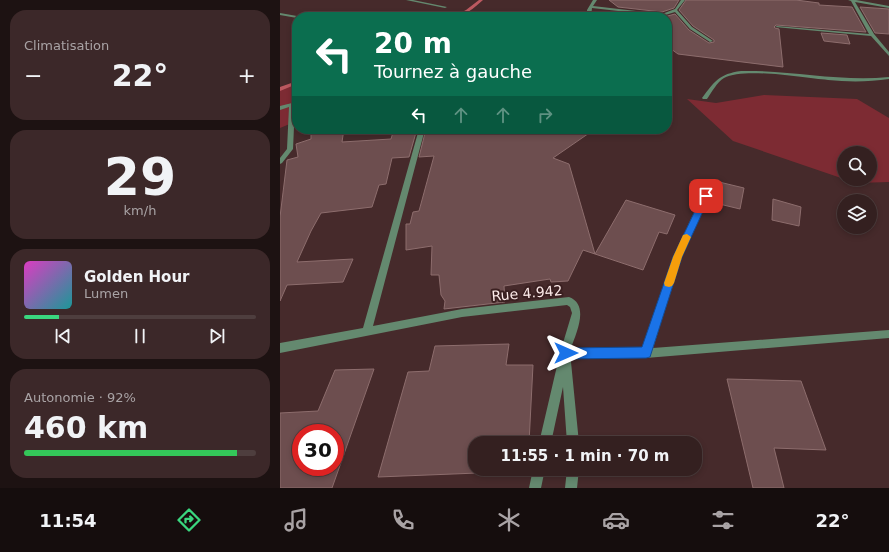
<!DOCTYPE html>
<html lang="fr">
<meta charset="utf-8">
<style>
body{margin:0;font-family:"DejaVu Sans",sans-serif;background:#3c2829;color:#f1f3f6;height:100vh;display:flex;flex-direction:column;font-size:15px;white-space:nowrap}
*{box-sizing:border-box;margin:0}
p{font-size:13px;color:#a9a3a5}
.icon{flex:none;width:22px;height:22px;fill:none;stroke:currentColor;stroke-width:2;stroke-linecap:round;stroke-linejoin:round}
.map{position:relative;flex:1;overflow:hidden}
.drawer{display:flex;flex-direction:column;gap:10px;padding:10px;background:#1d1212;width:280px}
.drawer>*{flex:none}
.banner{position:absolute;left:12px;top:12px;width:380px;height:122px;border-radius:16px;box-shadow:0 2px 6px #0003,0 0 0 1px #4e3e3e;background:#0b6e4f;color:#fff;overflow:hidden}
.fabs{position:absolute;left:557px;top:146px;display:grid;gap:8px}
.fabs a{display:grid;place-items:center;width:40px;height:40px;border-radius:50%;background:#342020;box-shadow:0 2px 6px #0003,0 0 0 1px #4e3e3e;font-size:20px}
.speed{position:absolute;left:12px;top:424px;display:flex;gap:8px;font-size:20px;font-weight:700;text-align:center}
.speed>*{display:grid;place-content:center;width:52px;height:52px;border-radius:50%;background:#342020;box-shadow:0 2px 6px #0003,0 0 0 1px #4e3e3e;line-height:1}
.speed .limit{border:6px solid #d22;background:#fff;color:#111}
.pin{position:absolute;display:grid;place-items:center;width:34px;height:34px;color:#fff;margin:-17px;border-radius:8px;box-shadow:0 2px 6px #0006}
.me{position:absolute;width:44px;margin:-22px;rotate:90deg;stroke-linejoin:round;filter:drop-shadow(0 0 3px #0008)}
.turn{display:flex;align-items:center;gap:14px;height:84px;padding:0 16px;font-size:18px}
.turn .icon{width:52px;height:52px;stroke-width:2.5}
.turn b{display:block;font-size:28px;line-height:34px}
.lanes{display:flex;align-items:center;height:38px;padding:0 16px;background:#0003;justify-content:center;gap:20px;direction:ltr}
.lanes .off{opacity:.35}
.big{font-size:30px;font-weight:600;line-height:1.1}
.drawer .tile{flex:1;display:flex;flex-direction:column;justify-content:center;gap:6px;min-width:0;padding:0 14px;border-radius:16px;background:#3c2829}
.drawer .dial{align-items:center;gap:0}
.dial b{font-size:52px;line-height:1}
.song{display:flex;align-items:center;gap:12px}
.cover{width:48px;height:48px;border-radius:6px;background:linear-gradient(135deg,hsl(310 70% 55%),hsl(180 70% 35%))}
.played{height:4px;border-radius:2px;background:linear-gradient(90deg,#3ad77f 15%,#4e3e3e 15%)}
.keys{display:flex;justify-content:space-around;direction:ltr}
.heat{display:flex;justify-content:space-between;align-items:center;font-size:22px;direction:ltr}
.charge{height:6px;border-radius:3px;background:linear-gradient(90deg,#34c759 92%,#4e3e3e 0)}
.trip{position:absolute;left:188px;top:436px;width:234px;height:40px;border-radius:16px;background:#342020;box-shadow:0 2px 6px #0003,0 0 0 1px #4e3e3e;font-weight:600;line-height:40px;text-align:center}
.dock{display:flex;height:64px;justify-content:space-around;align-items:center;background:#150d0d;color:#a9a3a5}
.dock .icon{width:28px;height:28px}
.dock .on{color:#3ad77f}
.dock b{font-size:18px;color:#f1f3f6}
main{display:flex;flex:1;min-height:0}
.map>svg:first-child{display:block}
</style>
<main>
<section class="drawer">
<div class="tile"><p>Climatisation</p>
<div class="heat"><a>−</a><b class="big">22°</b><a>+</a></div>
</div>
<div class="tile dial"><b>29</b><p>km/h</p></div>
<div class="tile">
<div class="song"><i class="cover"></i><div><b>Golden Hour</b><p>Lumen</p></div></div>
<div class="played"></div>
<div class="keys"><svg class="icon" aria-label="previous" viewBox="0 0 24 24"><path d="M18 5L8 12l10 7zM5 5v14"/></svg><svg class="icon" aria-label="pause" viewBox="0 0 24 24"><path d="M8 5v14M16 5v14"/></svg><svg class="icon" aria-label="next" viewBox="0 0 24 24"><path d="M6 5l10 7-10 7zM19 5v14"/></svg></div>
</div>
<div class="tile"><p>Autonomie · 92%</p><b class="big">460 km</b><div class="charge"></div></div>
</section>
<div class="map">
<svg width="609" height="488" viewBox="0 0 609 488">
<rect width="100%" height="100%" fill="#462a2b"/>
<path fill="#7d2b33" d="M17,83V121L0,128V87Z
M484,95L577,99L609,118V182L577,183L564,179H590V153H564V179L453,141L407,99L436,103Z"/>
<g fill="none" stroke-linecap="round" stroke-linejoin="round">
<path fill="#bc5960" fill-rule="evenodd" d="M199,0H203C194,8 184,17 172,17L186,10Z
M17,81V84L0,91V87Z"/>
</g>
<path fill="#6d4e4f" stroke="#8d6d6d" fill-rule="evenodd" d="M329,0H399L394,8L382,12L338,7Z
M406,0H516L539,3V5L572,7L586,32L496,25L494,27L495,28L499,29L503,67L398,54L387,46V17H384L395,14L409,30L429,43L434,42V40L413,26L399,10Z
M580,7L609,9V34L595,33Z
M541,33L567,35L570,44L544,41Z
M31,129H64L62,142L111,139L114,129H137L129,157L112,158L106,184L99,185L92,207L41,213L31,231L17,262L73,259L63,282L7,285L0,301V217L7,160L18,157L16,144L31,139Z
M146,129H315L273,158L289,164L315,254L303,250L288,281L271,282L270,279L224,286L225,302L164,309L165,301L161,295L159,275H151L152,246L126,250V224H130L133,212L139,211L154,156L139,157Z
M435,181L464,188L460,209L431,202Z
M493,199L521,207L519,226L492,220Z
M346,200L395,215L387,234L379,232L363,270L315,254Z
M229,344L226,365H253L249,443H195V469H248V471L98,477L128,372L149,371L155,346Z
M94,369L52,488H0V413L38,411L55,370ZM21,433H55V467H21Z
M447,379L521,381L546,450L494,448L504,488H473Z"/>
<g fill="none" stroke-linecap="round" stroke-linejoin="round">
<path fill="#64896f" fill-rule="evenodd" d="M126,0H133L167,7L165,8Z
M313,0H317L313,6L382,14L395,9L401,0H405L397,10L412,27L433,41L430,42L410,29L395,12L382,16L312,8L311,17H307V10Z
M568,0H576L609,6V8L575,2L594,34L609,52V56L591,36L495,27L497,26L589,34L571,1Z
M0,13L17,16L19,17L17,18L0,15Z
M461,71C510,70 559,82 609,77V79C589,82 568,82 548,80C523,78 464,67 444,78C437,82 432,92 427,99H423L422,98C435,81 439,74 461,71Z
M12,103L15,105L13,149L2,163L0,164V158L7,149L9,107L0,110V106Z
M139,129H145L93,326L182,309L289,297C310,305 296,333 291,348H363L393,257L422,196L426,194L430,196L401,257L373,348L609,330V338L366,358H289L291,362L299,443H287L283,387L271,443H259L280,353L292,313L290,307L287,305L182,317L0,353V343L83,328Z
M253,469H265L261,488H249Z
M287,469H299L297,488H285Z"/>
</g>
<path fill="#1a73e8" stroke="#114b97" d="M426,193L430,196L402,257L370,357L366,358L286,359L281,357L280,353L281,349L286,348L362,347L393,257L422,196Z"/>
<path fill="#f59e0b" d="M407,234L411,237L402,257L394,283L392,286L389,287L385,286L384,283L393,257L403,235Z"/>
<g text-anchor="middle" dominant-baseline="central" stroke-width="4" stroke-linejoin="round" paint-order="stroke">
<g font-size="14" fill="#fceae9" stroke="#3b2021">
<text transform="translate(247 293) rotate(-5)">Rue 4.942</text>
</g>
</g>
</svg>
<div class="fabs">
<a><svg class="icon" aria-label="search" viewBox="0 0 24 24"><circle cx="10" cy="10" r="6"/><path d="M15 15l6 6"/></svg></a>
<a><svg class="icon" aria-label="layers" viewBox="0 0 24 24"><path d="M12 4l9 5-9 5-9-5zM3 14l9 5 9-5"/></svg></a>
</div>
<div class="speed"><div class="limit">30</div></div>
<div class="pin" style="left:426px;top:196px;background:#d93025"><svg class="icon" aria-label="arrive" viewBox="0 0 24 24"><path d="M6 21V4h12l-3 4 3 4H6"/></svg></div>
<svg class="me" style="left:286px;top:353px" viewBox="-20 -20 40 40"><path d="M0-17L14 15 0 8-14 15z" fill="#1a73e8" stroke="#fff" stroke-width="4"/></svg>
<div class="trip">11:55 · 1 min · 70 m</div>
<div class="banner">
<div class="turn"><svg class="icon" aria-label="left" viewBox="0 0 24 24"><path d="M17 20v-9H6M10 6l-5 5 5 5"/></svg><div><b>20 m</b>Tournez à gauche</div></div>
<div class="lanes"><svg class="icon" aria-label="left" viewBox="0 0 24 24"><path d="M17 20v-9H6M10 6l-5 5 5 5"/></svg><svg class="icon off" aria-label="ahead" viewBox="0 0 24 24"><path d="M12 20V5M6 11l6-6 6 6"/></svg><svg class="icon off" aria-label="ahead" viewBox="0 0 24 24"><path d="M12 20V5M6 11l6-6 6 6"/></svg><svg class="icon off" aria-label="right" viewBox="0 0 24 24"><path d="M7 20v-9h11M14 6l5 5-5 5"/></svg></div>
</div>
</div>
</main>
<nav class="dock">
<b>11:54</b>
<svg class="icon on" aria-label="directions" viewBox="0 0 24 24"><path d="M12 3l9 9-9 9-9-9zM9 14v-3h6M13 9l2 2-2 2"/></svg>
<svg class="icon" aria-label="music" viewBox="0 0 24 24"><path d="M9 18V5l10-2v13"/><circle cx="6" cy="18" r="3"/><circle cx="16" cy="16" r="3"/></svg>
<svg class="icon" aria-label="phone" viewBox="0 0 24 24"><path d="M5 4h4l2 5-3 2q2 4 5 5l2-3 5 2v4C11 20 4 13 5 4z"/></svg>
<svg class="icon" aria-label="climate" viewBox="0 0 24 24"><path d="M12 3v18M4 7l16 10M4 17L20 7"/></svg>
<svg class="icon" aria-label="car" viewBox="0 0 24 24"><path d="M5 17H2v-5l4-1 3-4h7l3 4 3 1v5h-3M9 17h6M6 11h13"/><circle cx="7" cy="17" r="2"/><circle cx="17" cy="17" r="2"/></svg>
<svg class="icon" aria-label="filters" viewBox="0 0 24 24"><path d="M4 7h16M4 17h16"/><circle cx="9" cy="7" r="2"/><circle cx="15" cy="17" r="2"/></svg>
<b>22°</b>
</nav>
